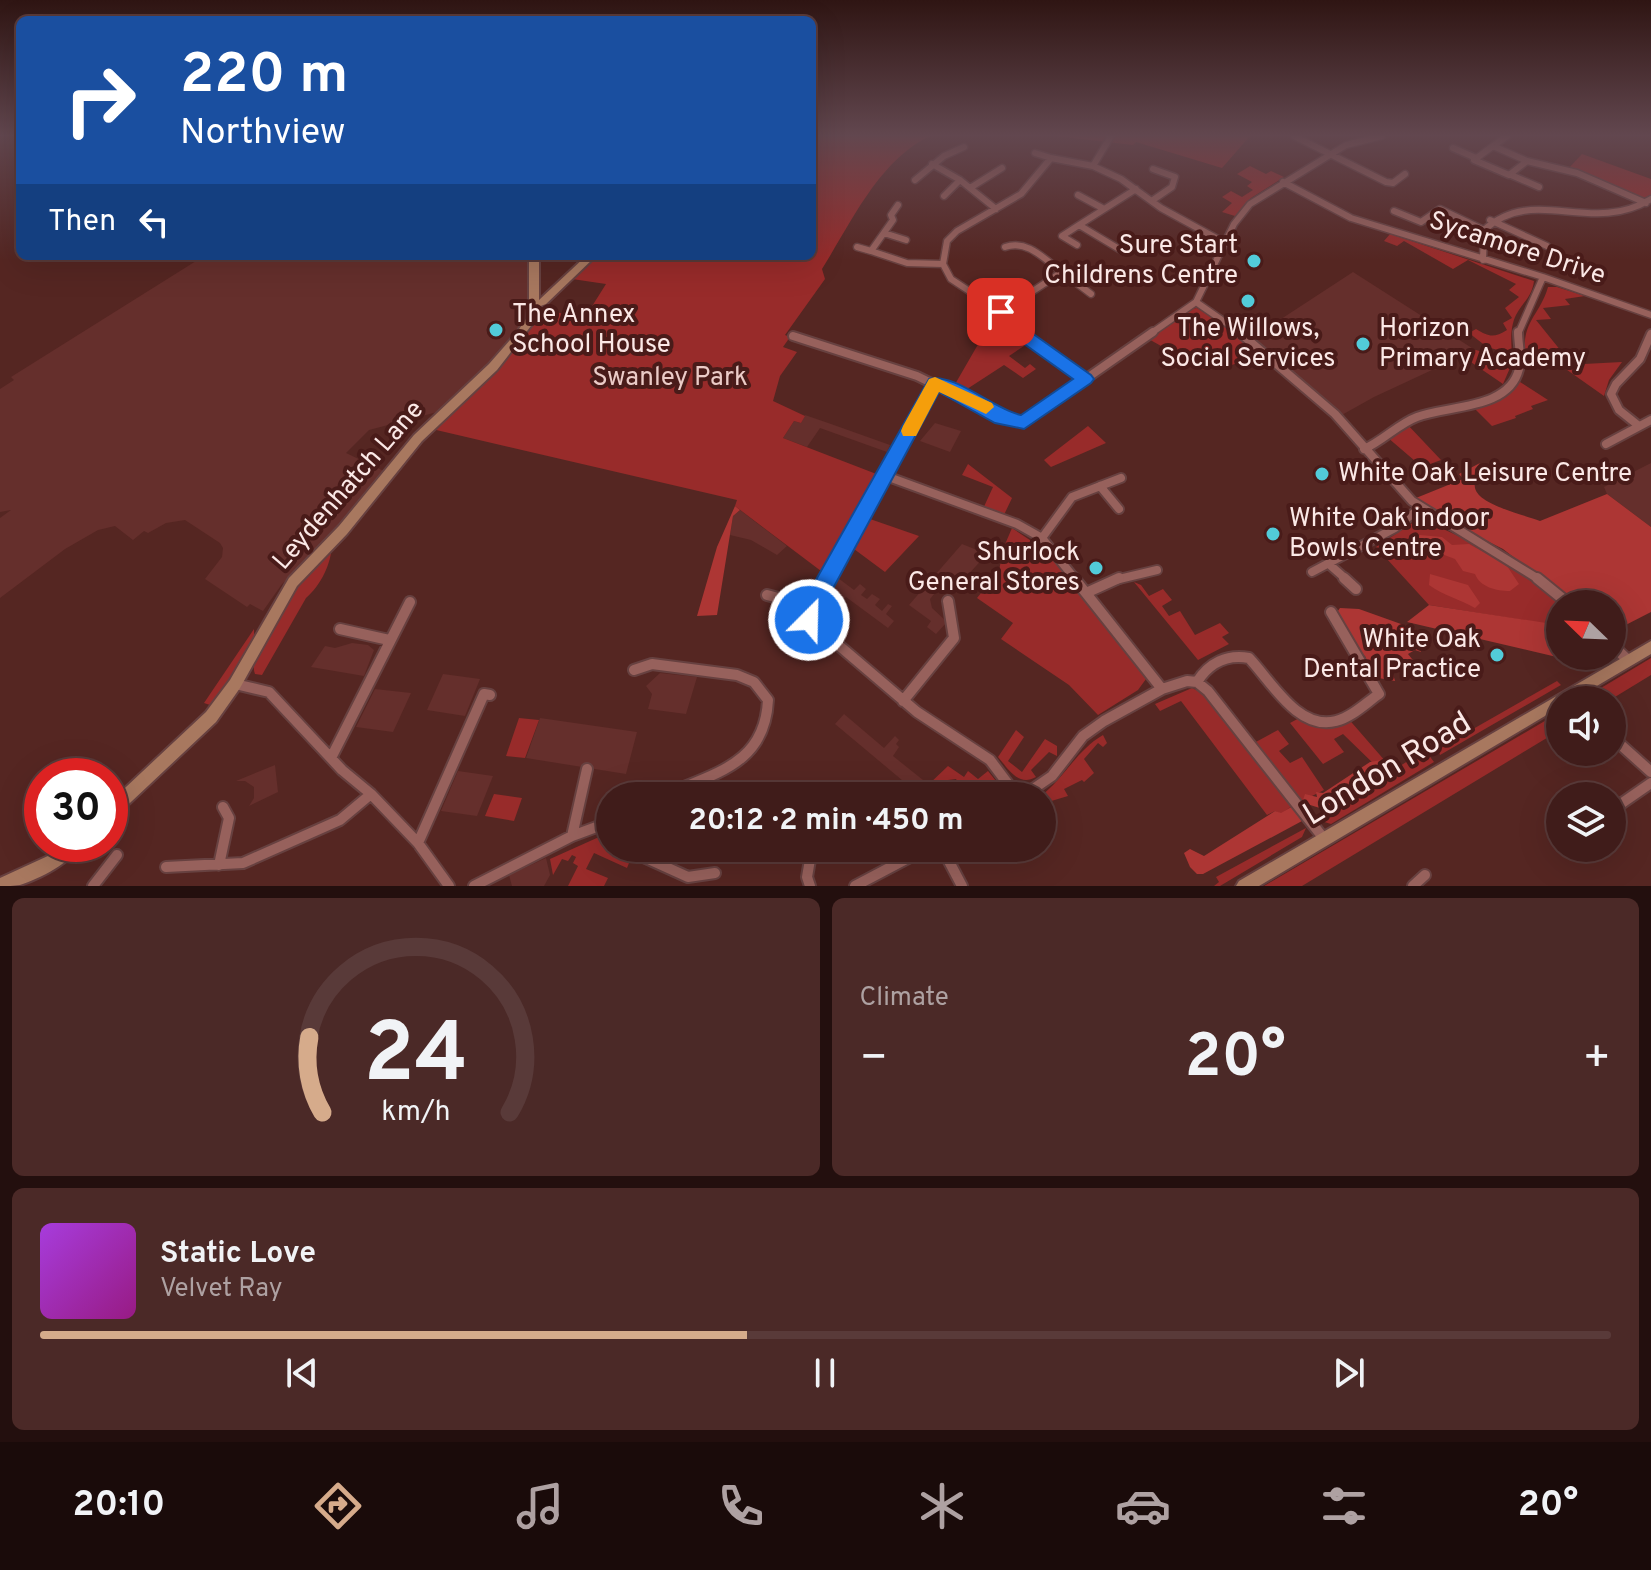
<!DOCTYPE html>
<meta charset="utf-8">
<style>
body{margin:0;font-family:Overpass,sans-serif;background:#4b2927;color:#f1f3f6;height:100vh;display:flex;flex-direction:column;font-size:30px;white-space:nowrap}
*{box-sizing:border-box;margin:0}
p{font-size:26px;color:#aea1a2}
.icon{flex:none;width:44px;height:44px;fill:none;stroke:currentColor;stroke-width:2;stroke-linecap:round;stroke-linejoin:round}
.map{position:relative;height:886px;overflow:hidden}
.side{display:flex;flex-direction:column;gap:12px;padding:12px;background:#230f0e;flex:1}
.side>*{flex:none}
.banner{position:absolute;left:16px;top:16px;width:800px;height:244px;border-radius:12px;box-shadow:0 8px 32px #0002,0 0 0 2px #593a39;background:#1a4fa0;color:#fff;overflow:hidden}
.needle{width:52px;rotate:293deg}
.tools{position:absolute;left:1546px;top:590px;display:grid;gap:16px}
.tools a{display:grid;place-items:center;width:80px;height:80px;border-radius:50%;background:#401c1a;box-shadow:0 8px 32px #0002,0 0 0 2px #593a39;font-size:40px}
.speed{position:absolute;left:24px;top:758px;display:flex;gap:16px;font-size:40px;font-weight:700;text-align:center}
.speed>*{display:grid;place-content:center;width:104px;height:104px;border-radius:50%;background:#401c1a;box-shadow:0 8px 32px #0002,0 0 0 2px #593a39;line-height:1}
.speed .limit{border:12px solid #d22;background:#fff;color:#111}
.pin{position:absolute;display:grid;place-items:center;width:68px;height:68px;color:#fff;margin:-34px;border-radius:16px;box-shadow:0 4px 12px #0006}
.me{position:absolute;width:88px;margin:-44px;rotate:23deg;stroke-linejoin:round;filter:drop-shadow(0 0 6px #0008)}
.turn{display:flex;align-items:center;gap:28px;height:168px;padding:0 32px;font-size:36px}
.turn .icon{width:104px;height:104px;stroke-width:2.5}
.turn b{display:block;font-size:56px;line-height:68px}
.then{display:flex;align-items:center;height:76px;padding:0 32px;background:#0003;gap:16px;font-size:30px}
.big{font-size:60px;font-weight:700;line-height:1.1}
.side .widget{flex:1;display:flex;flex-direction:column;justify-content:center;gap:12px;min-width:0;padding:0 28px;border-radius:12px;background:#4b2927}
.side .dial{align-items:center;gap:0}
.dial svg{height:208px;overflow:visible;fill:none;stroke:#593a39;stroke-width:7;stroke-linecap:round;text-anchor:middle}
.dial text{fill:#f1f3f6;stroke:none}
.song{display:flex;align-items:center;gap:24px}
.cover{width:96px;height:96px;border-radius:12px;background:linear-gradient(135deg,hsl(280 70% 55%),hsl(310 70% 35%))}
.played{height:8px;border-radius:4px;background:linear-gradient(90deg,#d6ab8b 45%,#593a39 45%)}
.keys{display:flex;justify-content:space-around;direction:ltr}
.heat{display:flex;justify-content:space-between;align-items:center;font-size:44px;direction:ltr}
.side .tiles{flex:1;display:grid;gap:12px;grid-template-columns:1fr 1fr}
.widget:last-child{grid-column:span 2}
.trip{position:absolute;left:596px;top:782px;width:460px;height:80px;border-radius:40px;background:#401c1a;box-shadow:0 8px 32px #0002,0 0 0 2px #593a39;font-weight:700;line-height:80px;text-align:center}
.menu{display:flex;height:128px;justify-content:space-around;align-items:center;background:#1a0b0a;color:#aea1a2}
.menu .icon{width:56px;height:56px}
.menu .current{color:#d6ab8b}
.menu b{font-size:36px;color:#f1f3f6}
.map>svg:first-child{display:block}
</style>
<div class="map">
<svg width="1651" height="886" viewBox="0 0 1651 886">
<rect width="100%" height="100%" fill="#552622"/>
<path fill="#652f2c" d="M204,256H531L529,310L525,321L498,355L441,411L369,430L346,453L386,472L330,541L282,584L263,611L250,604L247,607L205,579L222,557L223,548L220,543L185,520L166,523L148,533L144,531L133,540L115,526L98,530L65,549L0,598V518L11,510L0,512V389L14,380L11,377Z
M1353,272L1475,350L1374,397L1340,416L1252,338Z
M805,415L831,424L890,445L887,452L820,428L807,447L783,438L794,421L801,423Z
M935,423L961,431L950,452L920,441Z
M1651,463V527L1607,494L1604,487Z
M740,510L787,546L777,555L751,540L730,535L733,516Z
M962,544L987,554L954,590L943,583L930,599L932,608L947,622L936,634L927,627L931,621L909,605Z
M838,578L854,590L860,584L866,589L861,595L867,599L872,594L880,599L875,605L882,611L888,604L892,606L886,614L894,621L888,628L846,597L840,602L829,593Z
M352,643L368,645L374,650L364,676L311,667L325,646L335,648Z
M660,673L697,677L686,714L648,709L652,694L646,686Z
M443,674L480,679L465,716L427,710Z
M375,689L411,693L393,732L356,727Z
M844,714L884,748L895,736L899,740L896,744L899,747L893,756L928,784L932,796H921L835,724Z
M540,718L637,732L626,774L526,758Z
M275,765L278,792L249,806L254,798V787L245,781H236Z
M458,771L493,776L477,816L441,811Z
M546,858L550,875L544,886H512L509,875Z"/>
<path fill="#982b2a" d="M812,136H930C879,160 851,223 822,269L825,279L785,335L790,337L783,347L797,352L780,376L773,401L805,416L801,423L794,421L783,438L879,475L821,571L735,506L737,500L432,429L480,386L518,345L544,309L584,319L606,284L572,279L594,256H812Z
M1055,136H1250L1222,168L1136,142L1133,145Z
M1582,154L1651,179V197L1646,202L1568,169Z
M1250,166L1266,174L1271,171L1284,177L1251,198L1235,216L1222,212L1232,203L1222,197L1231,191L1242,197L1253,190L1247,186L1252,182L1237,174Z
M1390,234L1534,281C1532,297 1523,302 1516,315C1510,327 1511,341 1512,354L1487,347L1469,333L1476,329C1489,337 1494,338 1507,330L1503,323L1512,318L1505,308L1519,297L1509,290L1516,284L1468,260L1453,269L1404,241L1397,246L1384,241Z
M1548,287H1557L1585,296L1565,299L1570,305L1543,308L1551,319L1536,320L1561,351L1557,354L1565,365L1622,362L1609,380L1604,396L1543,353L1525,354C1522,321 1540,315 1548,287Z
M1197,308L1232,330L1261,354L1224,368L1217,366L1204,370L1145,337L1189,309Z
M984,334L1013,343L1018,336L1027,344L1009,356L1025,368L1030,364L1036,369L1023,378L1004,365L964,391L954,386Z
M1476,350L1513,361L1503,384L1462,356Z
M1520,382L1548,400L1531,406L1533,409L1515,416L1516,418L1492,426L1474,408L1502,399Z
M1406,423L1441,460L1422,467L1387,437Z
M1088,426L1106,443L1051,467L1044,460Z
M968,464L1012,498L1002,519L982,511L993,487L962,475Z
M870,519L919,536L885,572L854,549Z
M1417,520C1459,530 1529,575 1560,605V626L1429,605L1376,547Z
M1012,528L1046,551L1146,679L1138,690L1098,715L1069,685L1001,639L1013,623L977,598L999,571L1003,549Z
M332,545C331,564 321,585 306,598L262,675L255,674C244,648 313,566 332,545Z
M1134,582L1141,585L1149,596L1163,589L1172,600L1162,606L1169,616L1180,611L1195,635L1220,623L1229,633L1222,637L1229,644L1198,660Z
M254,629V644L213,706L204,703Z
M1651,658V675L1610,700H1587L1586,697Z
M1557,681L1561,685L1440,755L1438,749Z
M1192,688L1207,695L1292,806L1281,814L1275,811L1267,815L1181,701L1160,711L1155,704Z
M1560,712V730L1302,886H1264Z
M1303,716L1317,724L1346,716L1386,762L1377,767L1343,734L1334,739L1344,752L1323,764L1290,723Z
M519,718L539,720L525,758L506,756Z
M1016,730L1024,737L1008,761L1022,772L1045,739L1057,746V756L1049,752L1031,770L1036,777C1019,787 1009,770 998,757Z
M1278,730L1289,744L1279,751L1290,763L1302,757L1324,790L1300,802L1254,743Z
M1103,735L1107,743L1103,747L1098,743L1084,759L1094,773L1084,782L1082,780L1064,789L1068,796L1048,802L1049,805L1043,809L1048,818L1043,821L1041,796C1064,778 1077,750 1103,735Z
M1425,750L1434,762L1331,824L1318,820L1387,781L1400,766Z
M948,766L964,777L968,771L978,779L988,771L1000,786L1001,796H997L990,781L969,788L965,796H958L964,793L956,779L948,780L930,791L928,785Z
M494,794L522,798L514,821L485,816Z
M1306,828L1302,837L1220,886H1214L1219,882L1216,877Z
M599,837L609,840L610,848L629,863L627,868L594,853L586,869L608,878L604,886H568L578,866L573,863L576,857L572,855L568,861L562,859L553,875L550,859Z"/>
<path fill="#ad3634" d="M1480,463L1475,469C1475,475 1474,483 1475,488C1479,505 1522,514 1540,521L1607,494L1651,527V612L1612,632V604H1574L1503,549L1451,523L1416,498L1463,479L1459,474Z
M735,506L740,510L733,516L717,615L697,616L717,547Z
M1420,535L1442,537L1452,545L1469,544L1489,555L1507,566L1519,584L1510,591C1496,591 1480,587 1475,574L1463,571L1455,559L1420,546L1416,537Z
M1430,574L1468,585L1480,603L1475,608C1460,599 1444,596 1429,585Z
M1429,605L1559,625L1560,656H1563L1561,658L1407,622Z
M1340,608L1359,609L1415,629L1420,633L1417,642L1421,652L1415,650L1408,654L1416,664L1411,665L1409,674L1397,667L1392,670L1395,681L1373,677L1365,656L1360,653L1335,615Z
M1381,760L1387,766L1356,786L1360,794L1351,801L1339,796L1340,801L1331,803L1326,810L1307,804L1303,800L1305,794L1317,797L1316,792L1323,793L1370,762Z
M1293,806L1302,821L1203,874H1197L1190,867L1184,853L1190,849L1204,856L1275,811L1281,813Z"/>
<g fill="none" stroke-linecap="round" stroke-linejoin="round">
<defs>
<path id="street-far2" d="M1294,136L1386,182L1393,183L1405,174
M1493,146L1507,136
M1493,146L1527,161L1509,175L1474,160Z
M1453,148L1476,158
M1035,153L1051,158
M1527,161L1577,173L1646,203
M932,164L960,180L996,209
M1093,166L1111,136
M1153,169L1175,177L1172,187L1153,200
M1511,175L1539,187
M915,180L944,156L964,147
M1283,182L1351,218L1543,277L1651,315
M970,188L1002,168
M1078,195L1104,209
M944,196L960,180
M898,205L891,215L893,220L871,251L907,263L943,264
M1394,211L1421,222L1440,209L1484,230
M1490,220L1547,246
M1450,228L1482,243
M884,233L906,240
M1077,245L1062,236L1079,225
M857,247L871,251
M1124,252L1079,225L1136,189
M1483,260L1484,230C1534,184 1590,236 1651,199
M1062,272L1091,294
M1196,302L1242,334
M1001,312L1062,272C1045,260 1028,239 1005,247
M1023,334L1001,312L951,279L943,264L947,241L957,231L1021,194L1051,158L1093,166L1121,179L1161,208L1225,243
M1150,334L1196,302L1234,224L1250,204L1346,145L1382,136
M1518,334L1543,277"/>
<path id="street-far1" d="M1021,332L1085,379
M1239,332L1335,414L1412,501L1540,580
M793,336L917,376L991,412L1024,422L1153,332
M1639,426L1619,410L1611,394L1616,384L1640,359L1651,334
M1606,444L1651,420
M1364,449C1383,441 1398,424 1417,417C1448,405 1509,410 1519,369C1522,358 1518,344 1518,332
M886,476L1017,524L1042,538L1076,580
M1100,486L1119,509
M1042,538L1072,497L1121,478
M1330,565L1347,580
M1312,572L1395,528L1420,508
M827,580L935,383
M1115,580L1157,570"/>
<path id="street" d="M828,578L812,607L809,620L917,712L990,760L1017,796
M1074,578L1162,689
M1344,578L1356,589
M1537,578L1569,604
M1086,593L1119,578
M767,595L812,607
M340,629L389,640
M1612,645L1628,660
M634,670L652,664L737,675L754,682L768,700C765,765 714,773 663,796
M1197,682C1209,663 1227,654 1249,658C1271,681 1298,731 1336,721C1352,717 1366,703 1379,694L1331,612
M235,684L269,692L342,770L371,794L418,843L449,886
M903,701L954,638L948,601
M1612,737L1651,772
M331,758L410,602
M1023,796L1052,776L1083,736L1104,721L1162,689L1187,681L1197,682L1208,691L1325,840
M1612,810L1651,783
M572,836L587,769
M418,843L484,694L490,695
M624,848L688,877L715,873
M942,848L962,886
M219,865L229,818L223,807
M166,867L243,863L340,820L371,794
M93,886L117,855
M474,886L572,836L610,822
M810,886L807,877L812,848
M855,886L927,848
M1413,886L1425,875"/>
<path id="secondary" d="M529,256H539V300L586,256H596L546,304L538,307L534,322L497,370L422,441L347,534L297,586L240,688L216,722L115,817L110,819V802L206,712L230,680L289,578L339,526L414,435L489,364L517,332L526,319L529,305Z
M1651,641V654L1573,700H1560V707L1259,886H1236L1239,881Z
M62,844H81C73,862 39,879 20,885C14,886 7,886 0,886V878L50,855Z"/>
</defs>
<use href="#street-far2" stroke="#674140" stroke-width="9"/>
<use href="#street-far1" stroke="#674140" stroke-width="12"/>
<use href="#street" stroke="#674140" stroke-width="14"/>
<use href="#secondary" stroke="#674140" stroke-width="4"/>
<use href="#street-far2" stroke="#97615c" stroke-width="6"/>
<use href="#street-far1" stroke="#97615c" stroke-width="8"/>
<use href="#street" stroke="#97615c" stroke-width="10"/>
<use href="#secondary" fill="#a8785f" fill-rule="evenodd"/>
</g>
<linearGradient id="sky" x2="0" y2="1"><stop stop-color="#2f1513"/><stop offset="0.52" stop-color="#62474f"/><stop offset="1" stop-color="#62474f" stop-opacity="0"/></linearGradient>
<rect width="1651" height="260" fill="url(#sky)"/>
<path fill="#1a73e8" stroke="#114b97" stroke-width="2" d="M1001,306L1006,308L1032,333L1091,375L1094,379L1091,383L1024,429L995,423L939,392L822,609L817,627L809,630L802,627L799,620L804,601L929,379C954,372 995,410 1021,415L1073,379L1020,341L993,312Z"/>
<path fill="#f59e0b" d="M935,377L992,403L994,407L986,414L939,392L916,436H903L901,431L903,426L929,379Z"/>
<g fill="#52cbd9" stroke="#491b19" stroke-width="3">
<circle cx="1254" cy="261" r="8"/>
<circle cx="1248" cy="301" r="8"/>
<circle cx="496" cy="330" r="8"/>
<circle cx="1363" cy="344" r="8"/>
<circle cx="1322" cy="474" r="8"/>
<circle cx="1273" cy="534" r="8"/>
<circle cx="1096" cy="568" r="8"/>
<circle cx="1497" cy="655" r="8"/>
</g>
<g text-anchor="middle" dominant-baseline="central" stroke-width="8" stroke-linejoin="round" paint-order="stroke">
<g font-size="26" fill="#fbe8e6" stroke="#491b19" text-anchor="start">
<text x="1238" y="246" text-anchor="end">Sure Start<tspan x="1238" dy="30">Childrens Centre</tspan></text>
<text x="512" y="315">The Annex<tspan x="512" dy="30">School House</tspan></text>
<text x="1248" y="329" text-anchor="middle">The Willows,<tspan x="1248" dy="30">Social Services</tspan></text>
<text x="1379" y="329">Horizon<tspan x="1379" dy="30">Primary Academy</tspan></text>
<text x="1338" y="474">White Oak Leisure Centre</text>
<text x="1289" y="519">White Oak indoor<tspan x="1289" dy="30">Bowls Centre</tspan></text>
<text x="1080" y="553" text-anchor="end">Shurlock<tspan x="1080" dy="30">General Stores</tspan></text>
<text x="1481" y="640" text-anchor="end">White Oak<tspan x="1481" dy="30">Dental Practice</tspan></text>
</g>
<g font-size="26" fill="#fbe8e6" stroke="#491b19">
<text transform="translate(1517 249) rotate(18)">Sycamore Drive</text>
<text transform="translate(349 486) rotate(-49)">Leydenhatch Lane</text>
</g>
<g font-size="26" fill="#ebcbc7" stroke="#491b19">
<text x="670" y="378">Swanley Park</text>
</g>
<g font-size="32" fill="#fbe8e6" stroke="#491b19">
<text transform="translate(1388 770) rotate(-31)">London Road</text>
</g>
</g>
</svg>
<div class="tools">
<a><svg class="needle" viewBox="-14 -14 28 28"><path d="M0-13l5 13h-10z" fill="#e53935"/><path d="M0 13l5-13h-10z" fill="#aea1a2"/></svg></a>
<a><svg class="icon" aria-label="sound" viewBox="0 0 24 24"><path d="M4 9h4l5-4v14l-5-4H4zM17 9q2 3 0 6"/></svg></a>
<a><svg class="icon" aria-label="layers" viewBox="0 0 24 24"><path d="M12 4l9 5-9 5-9-5zM3 14l9 5 9-5"/></svg></a>
</div>
<div class="speed"><div class="limit">30</div></div>
<div class="pin" style="left:1001px;top:312px;background:#d93025"><svg class="icon" aria-label="arrive" viewBox="0 0 24 24"><path d="M6 21V4h12l-3 4 3 4H6"/></svg></div>
<svg class="me" style="left:809px;top:620px" viewBox="-20 -20 40 40"><circle r="17" fill="#1a73e8" stroke="#fff" stroke-width="3"/><path d="M0-11L8 9 0 5-8 9z" fill="#fff"/></svg>
<div class="trip">20:12 · 2 min · 450 m</div>
<div class="banner">
<div class="turn"><svg class="icon" aria-label="right" viewBox="0 0 24 24"><path d="M7 20v-9h11M14 6l5 5-5 5"/></svg><div><b>220 m</b>Northview</div></div>
<div class="then">Then<svg class="icon" aria-label="left" viewBox="0 0 24 24"><path d="M17 20v-9H6M10 6l-5 5 5 5"/></svg></div>
</div>
</div>
<section class="side">
<div class="tiles">
<div class="widget dial"><svg viewBox="0 0 100 80">
<path d="M14 69A42 42 0 1 1 86 69"/>
<path d="M14 69A42 42 0 0 1 9 40" stroke="#d6ab8b"/>
<text x="50" y="56" font-size="32" font-weight="700">24</text>
<text x="50" y="72" font-size="11">km/h</text>
</svg></div>
<div class="widget"><p>Climate</p>
<div class="heat"><a>−</a><b class="big">20°</b><a>+</a></div>
</div>
<div class="widget">
<div class="song"><i class="cover"></i><div><b>Static Love</b><p>Velvet Ray</p></div></div>
<div class="played"></div>
<div class="keys"><svg class="icon" aria-label="previous" viewBox="0 0 24 24"><path d="M18 5L8 12l10 7zM5 5v14"/></svg><svg class="icon" aria-label="pause" viewBox="0 0 24 24"><path d="M8 5v14M16 5v14"/></svg><svg class="icon" aria-label="next" viewBox="0 0 24 24"><path d="M6 5l10 7-10 7zM19 5v14"/></svg></div>
</div>
</div>
</section>
<nav class="menu">
<b>20:10</b>
<svg class="icon current" aria-label="directions" viewBox="0 0 24 24"><path d="M12 3l9 9-9 9-9-9zM9 14v-3h6M13 9l2 2-2 2"/></svg>
<svg class="icon" aria-label="music" viewBox="0 0 24 24"><path d="M9 18V5l10-2v13"/><circle cx="6" cy="18" r="3"/><circle cx="16" cy="16" r="3"/></svg>
<svg class="icon" aria-label="phone" viewBox="0 0 24 24"><path d="M5 4h4l2 5-3 2q2 4 5 5l2-3 5 2v4C11 20 4 13 5 4z"/></svg>
<svg class="icon" aria-label="climate" viewBox="0 0 24 24"><path d="M12 3v18M4 7l16 10M4 17L20 7"/></svg>
<svg class="icon" aria-label="car" viewBox="0 0 24 24"><path d="M5 17H2v-5l4-1 3-4h7l3 4 3 1v5h-3M9 17h6M6 11h13"/><circle cx="7" cy="17" r="2"/><circle cx="17" cy="17" r="2"/></svg>
<svg class="icon" aria-label="filters" viewBox="0 0 24 24"><path d="M4 7h16M4 17h16"/><circle cx="9" cy="7" r="2"/><circle cx="15" cy="17" r="2"/></svg>
<b>20°</b>
</nav>
